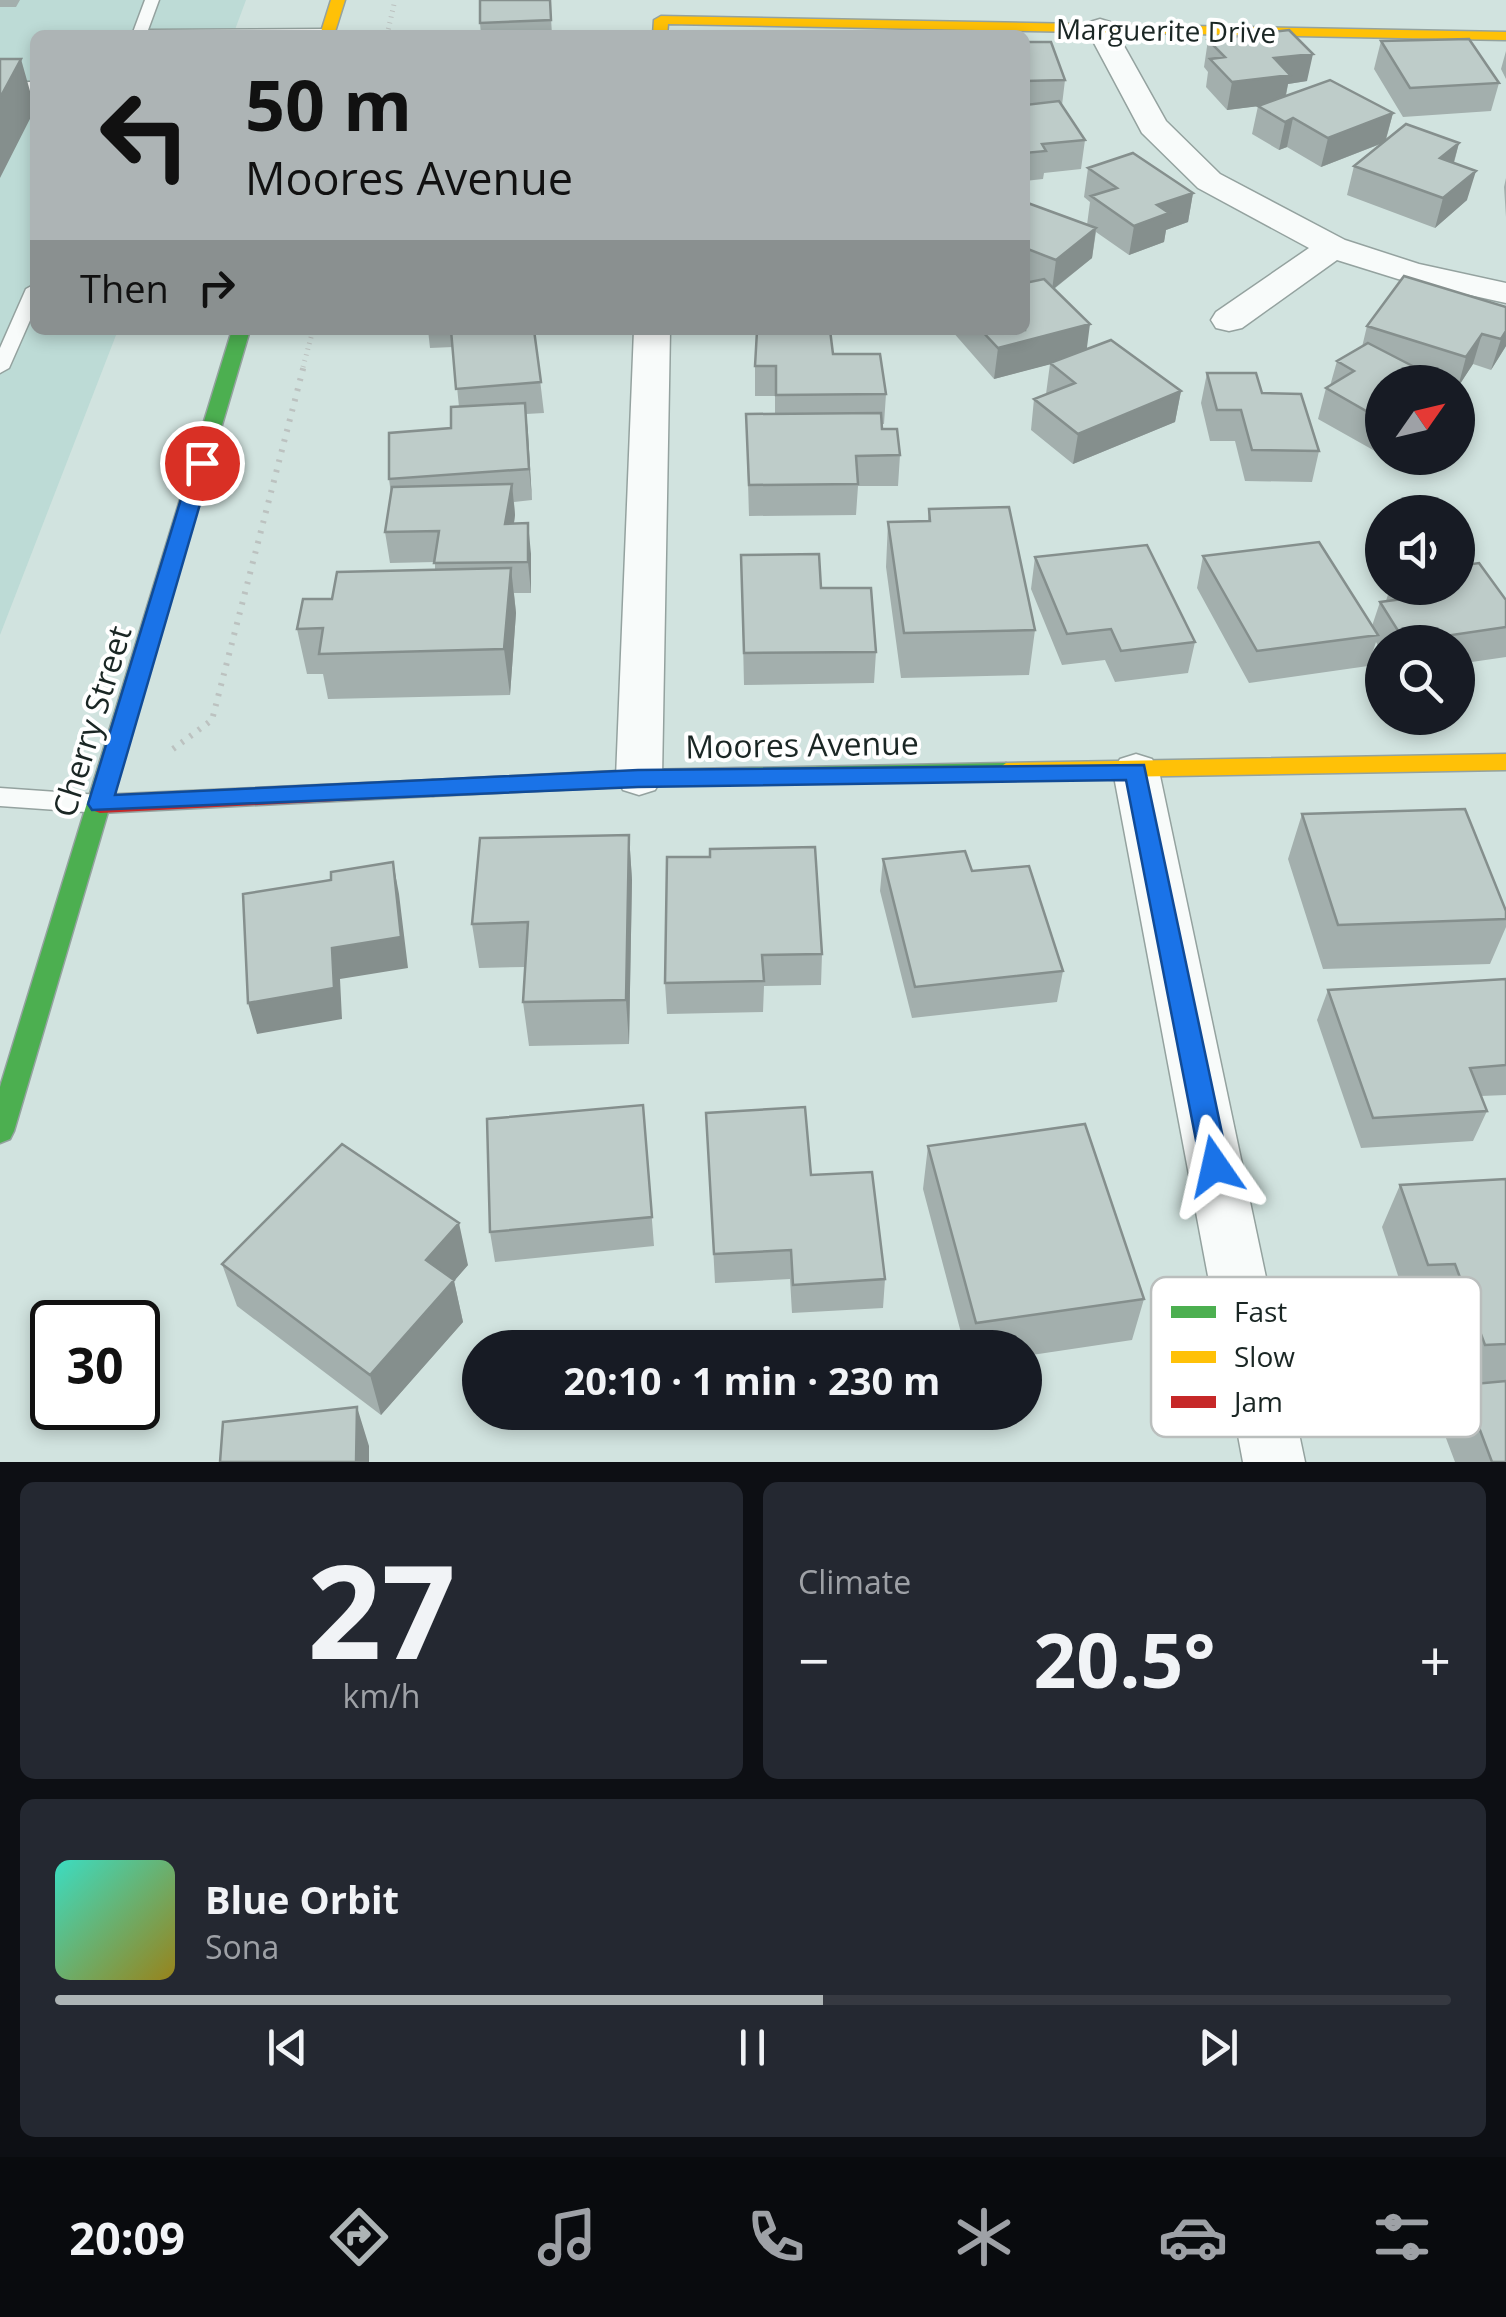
<!DOCTYPE html>
<meta charset="utf-8">
<style>
body{margin:0;font-family:"Open Sans",sans-serif;background:#242831;color:#f1f3f6;height:100vh;display:flex;flex-direction:column;font-size:38px;white-space:nowrap}
*{box-sizing:border-box;margin:0}
p{font-size:32px;color:#9ea1a6}
.icon{flex:none;width:55px;height:55px;fill:none;stroke:currentColor;stroke-width:2;stroke-linecap:round;stroke-linejoin:round}
.map{position:relative;height:1462px;overflow:hidden}
.panel{display:flex;flex-direction:column;gap:20px;padding:20px;background:#0d0f14;flex:1}
.panel>*{flex:none}
.hud{position:absolute;left:30px;top:30px;width:1000px;height:305px;border-radius:15px;box-shadow:0 5px 15px #0003;background:#adb4b5;color:#111;overflow:hidden}
.needle{width:65px;rotate:56deg}
.tools{position:absolute;left:1365px;top:365px;display:grid;gap:20px}
.tools a{display:grid;place-items:center;width:110px;height:110px;border-radius:50%;background:#171b24;box-shadow:0 5px 15px #0003;font-size:50px}
.speed{position:absolute;left:30px;top:1300px;display:flex;gap:20px;font-size:50px;font-weight:700;text-align:center}
.speed>*{display:grid;place-content:center;width:130px;height:130px;border-radius:50%;background:#171b24;box-shadow:0 5px 15px #0003;line-height:1}
.speed .limit{border:5px solid #111;border-radius:15px;background:#fff;color:#111}
.pin{position:absolute;display:grid;place-items:center;width:85px;height:85px;color:#fff;margin:-42px;border:5px solid #fff;border-radius:50%;box-shadow:0 2px 10px #0007}
.me{position:absolute;width:110px;margin:-55px;rotate:349deg;stroke-linejoin:round;filter:drop-shadow(0 0 8px #0008)}
.turn{display:flex;align-items:center;gap:35px;height:210px;padding:0 50px;font-size:45px}
.turn .icon{width:130px;height:130px;stroke-width:2.5}
.turn b{display:block;font-size:70px;line-height:85px}
.then{display:flex;align-items:center;height:95px;padding:0 50px;background:#0003;gap:20px;font-size:38px}
.big{font-size:75px;font-weight:700;line-height:1.1}
.panel .card{flex:1;display:flex;flex-direction:column;justify-content:center;gap:15px;min-width:0;padding:0 35px;border-radius:15px;background:#242831}
.panel .dial{align-items:center;gap:0}
.dial b{font-size:130px;line-height:1}
.song{display:flex;align-items:center;gap:30px}
.cover{width:120px;height:120px;border-radius:15px;background:linear-gradient(135deg,hsl(170 70% 55%),hsl(50 70% 35%))}
.played{height:10px;border-radius:5px;background:linear-gradient(90deg,#adb4b5 55%,#363941 55%)}
.keys{display:flex;justify-content:space-around;direction:ltr}
.heat{display:flex;justify-content:space-between;align-items:center;font-size:55px;direction:ltr}
.panel .tiles{flex:1;display:grid;gap:20px;grid-template-columns:1fr 1fr}
.card:last-child{grid-column:span 2}
.trip{position:absolute;left:462px;top:1330px;width:580px;height:100px;border-radius:50px;background:#171b24;box-shadow:0 5px 15px #0003;font-weight:700;line-height:100px;text-align:center}
.tabs{display:flex;height:160px;justify-content:space-around;align-items:center;background:#090b0e;color:#9ea1a6}
.tabs .icon{width:70px;height:70px}
.tabs .on{color:#adb4b5}
.tabs b{font-size:45px;color:#f1f3f6}
.map>svg:first-child{display:block}
</style>
<div class="map">
<svg width="1506" height="1462" viewBox="0 0 1506 1462">
<rect width="100%" height="100%" fill="#d1e3df"/>
<path fill="#bddbd6" d="M0,0H246L233,35H35V330H118L0,635Z"/>
<g fill="none" stroke-linecap="round" stroke-linejoin="round">
<defs>
<path id="lane" d="M145,0H159L148,30L328,29L335,33L132,35Z
M0,82H35V92H0Z
M35,284V309L9,368L0,373V348L26,289Z
M0,788L100,795L108,798L112,804L108,810L100,813L0,806Z"/>
<path id="street" d="M1100,19L1110,22L1114,28L1166,121L1220,174L1345,240L1419,264L1506,283V303L1398,279L1337,260L1242,328L1229,331L1216,328L1211,320L1216,312L1309,248L1198,188L1142,133L1086,28L1090,22Z
M634,330H670L662,778L655,790L639,795L623,790L616,778Z
M1136,754L1152,759L1159,771L1305,1462H1243L1113,771L1120,759Z"/>
<path id="fast" d="M232,330H250L14,1131L10,1139L0,1143V1087Z
M1006,763L1017,771L1006,779L639,786L433,796L425,794L421,788L425,782L433,780L639,770Z"/>
<path id="slow" d="M331,0H345L334,35H320Z
M661,16L1506,32V40L668,24L667,35H653L654,20Z
M1506,754V770L1006,779L995,771L1006,763Z"/>
<path id="jam" d="M433,780L441,782L445,788L441,794L433,796L100,813L92,810L88,804L92,798L100,795Z"/>
</defs>
<use href="#lane" stroke="#94a29f" stroke-width="3"/>
<use href="#street" stroke="#94a29f" stroke-width="3"/>
<use href="#fast" stroke="#94a29f" stroke-width="3"/>
<use href="#slow" stroke="#94a29f" stroke-width="3"/>
<use href="#jam" stroke="#94a29f" stroke-width="3"/>
<path stroke="#bcc2c0" stroke-width="5" stroke-dasharray="1 5" stroke-linecap="butt" d="M387,35L395,0
M303,367L313,330"/>
<path stroke="#bcc2c0" stroke-width="6" stroke-dasharray="2.5 8" stroke-linecap="butt" d="M173,749L212,720L304,365"/>
<use href="#lane" fill="#f8fbfa" fill-rule="evenodd"/>
<use href="#street" fill="#f8fbfa" fill-rule="evenodd"/>
<use href="#fast" fill="#4caf50" fill-rule="evenodd"/>
<use href="#slow" fill="#ffc107" fill-rule="evenodd"/>
<use href="#jam" fill="#c62828" fill-rule="evenodd"/>
</g>
<path fill="#a3afad" d="M0,0H20L16,7H0Z
M550,0L552,35H481L480,23Z
M1208,40L1307,81L1288,84L1286,96L1393,113L1386,140L1459,143L1454,163L1467,200L1435,228L1347,195L1354,166L1383,143L1321,167L1287,147L1279,150L1252,134L1258,106L1227,110L1206,87L1208,72L1204,67Z
M1381,41L1499,83L1491,111L1403,117L1374,69Z
M1025,42L1065,80L1062,105L1085,140L1081,169L1044,173L1043,179L1025,181Z
M1506,51V79L1501,69Z
M1088,168L1193,193L1188,222L1166,230L1164,242L1129,255L1096,232L1092,258L1054,289L1086,349L1181,391L1175,422L1073,464L1031,430L1034,399L1046,394L1050,364L994,379L952,331L1025,330L1031,282L1025,280V202L1087,225L1090,202L1084,197Z
M1506,178V217L1504,187Z
M1506,307V346L1491,370L1473,364L1458,387V382H1440L1424,377L1423,382H1382V455L1318,419L1326,388L1330,386L1337,361L1362,347L1367,326Z
M428,330H534L544,413L526,414L532,500L514,502L515,515L514,524L531,554V593H514L516,613L510,695L328,699L323,674H307L297,629L332,599L435,570V562L390,563L385,532L391,494L389,479L451,428L459,407L453,347L430,348Z
M833,354L886,394L884,424H882V429L900,455L898,486H858L856,515L749,516L746,414H775V396H755V366Z
M1207,373L1262,393L1319,451L1312,482L1245,481L1235,441H1210L1201,403Z
M1386,458H1420L1404,468Z
M929,509L1035,630L1029,675L901,678L886,567L888,522L928,521Z
M741,555L821,588L876,652L874,683L744,685Z
M1203,556L1372,626L1380,602L1386,601L1390,588H1458L1506,600V657L1458,664V642H1382V653L1376,642L1368,666L1249,683L1197,588Z
M1035,557L1195,642L1188,673L1115,682L1105,660L1062,665L1031,589Z
M1302,814L1506,911V927L1490,964L1323,969L1288,859Z
M629,835L632,880L629,1044L529,1046L523,1002L525,967L479,968L472,924Z
M667,857L822,954L821,985L764,986L763,1012L667,1014L665,983Z
M883,859L972,871L1063,971L1057,1002L912,1018L880,891Z
M1506,979V1095L1481,1096L1487,1111L1473,1141L1361,1148L1317,1020L1328,990Z
M643,1105L654,1246L495,1262L490,1232Z
M706,1113L811,1175L885,1279L883,1308L792,1313L790,1279L715,1283Z
M928,1146L1144,1299L1132,1340L1025,1356V1348H965L923,1189Z
M1506,1179V1462H1455L1441,1425L1462,1386L1434,1305L1408,1306L1382,1227L1400,1185Z
M222,1264L468,1265L454,1281L463,1322L381,1415L237,1306Z"/>
<path fill="#858f8d" d="M1313,54L1307,81L1288,84L1284,103L1227,110L1232,82L1274,58Z
M21,59L35,109L0,178V98Z
M1393,113L1385,142L1321,167L1328,138Z
M1293,118L1287,147L1279,150L1285,122Z
M1459,143L1451,172L1440,158Z
M1476,171L1467,200L1435,228L1443,198Z
M1193,193L1188,222L1166,230L1164,242L1129,255L1134,226L1157,205Z
M1096,228L1092,258L1052,290L1056,260Z
M1090,324L1086,355L994,379L998,348Z
M1506,331V346L1491,370L1501,339Z
M1482,334L1473,364L1458,387L1466,357Z
M1426,373L1423,382H1410Z
M1181,391L1175,422L1073,464L1078,434Z
M525,403L528,433L532,500L529,469Z
M1407,458H1420L1404,468Z
M512,484L515,515L509,556L505,524Z
M528,523L531,554V593L528,562Z
M511,568L516,613L510,695L504,649Z
M629,835L632,880L629,1044L626,1000Z
M393,862L399,894L408,968L340,979L342,1019L257,1034L248,1003L332,948Z
M459,1223L468,1265L454,1281L463,1322L381,1415L370,1375L426,1260Z
M357,1407L369,1446V1462H356Z"/>
<path fill="#beccc9" stroke="#858f8d" stroke-width="2.5" d="M480,0H550L551,20L480,23Z
M1289,30L1313,54L1274,58L1290,75L1232,82L1210,59L1225,57L1208,40Z
M1008,32L1009,35H961V33Z
M907,33L908,35L846,34Z
M1469,39L1499,83L1410,88L1381,41Z
M1025,42H1051L1065,80L1025,81Z
M0,59H21L0,98Z
M1330,80L1393,113L1328,138L1293,118L1285,122L1258,106Z
M1059,101L1085,140L1042,144L1046,151L1025,153V105Z
M1406,124L1459,143L1440,158L1476,171L1443,198L1354,166Z
M1133,153L1193,193L1157,205L1169,213L1134,226L1091,196L1117,188L1088,168Z
M1025,202L1096,228L1056,260L1025,248Z
M1404,276L1506,307V331L1501,339L1482,334L1466,357L1367,326Z
M1044,279L1090,324L998,348L981,330H1025V283Z
M451,330H534L541,382L456,389Z
M830,330L833,354H880L886,394L776,395V366H755L757,331Z
M1111,340L1181,391L1078,434L1034,399L1075,383L1050,363Z
M1368,343L1426,373L1410,382H1382V420L1326,388L1354,371L1337,361Z
M1207,373H1256L1262,393L1301,394L1319,451L1252,450L1241,410H1217Z
M525,403L529,469L389,479V433L451,428V407Z
M881,413L882,429H897L900,455L856,456L858,484L749,485L746,414Z
M512,484L505,524L528,523V562L434,563L439,531L385,532L392,487Z
M1009,507L1035,630L904,633L888,522L930,521L929,509Z
M1319,542L1378,635L1257,651L1203,556Z
M1147,545L1195,642L1121,651L1111,629L1067,634L1035,557Z
M819,554L821,588H871L876,652L744,653L741,555Z
M1479,563L1506,600V627L1405,642L1380,602L1410,598L1403,588H1458V566Z
M511,568L504,649L319,654L323,628L297,629L303,599H332L337,572Z
M1465,809L1506,911V919L1338,925L1302,814Z
M629,835L626,1000L523,1002L528,922L472,924L480,838Z
M815,847L822,954L762,955L764,981L665,983L667,857H710V849Z
M965,851L972,871L1029,866L1063,971L915,987L883,859Z
M393,862L401,937L332,948L334,988L248,1003L243,894L331,880V872Z
M1506,979V1065L1470,1068L1487,1111L1373,1118L1328,990Z
M643,1105L652,1217L490,1232L487,1119Z
M805,1107L811,1175L872,1172L885,1279L793,1285L791,1250L714,1254L706,1113Z
M1085,1124L1144,1299L976,1323L928,1146Z
M342,1144L459,1223L426,1260L454,1280L370,1375L222,1264Z
M1506,1179V1344L1485,1345L1455,1264L1428,1265L1400,1185Z
M1506,1381V1462H1492L1463,1385Z
M357,1407L356,1462H220L223,1422Z"/>
<path fill="#1a73e8" stroke="#114b97" stroke-width="2.5" d="M202,457L212,463L115,795L638,770L1144,765L1229,1166L1225,1175L1215,1178L1205,1175L1201,1166L1126,780L638,787L92,810L88,804L192,463Z"/>
<g text-anchor="middle" dominant-baseline="central" stroke-width="8" stroke-linejoin="round" paint-order="stroke">
<g font-size="28" fill="#1a2624" stroke="#fff">
<text transform="translate(1166 30) rotate(1)">Marguerite Drive</text>
</g>
<g font-size="32" fill="#1a2624" stroke="#fff">
<text transform="translate(91 721) rotate(-73)">Cherry Street</text>
<text transform="translate(802 744) rotate(-1)">Moores Avenue</text>
</g>
</g>
<rect x="1151" y="1277" width="330" height="160" rx="15" fill="#fff" stroke="#babebd" stroke-width="2.5"/>
<rect x="1171" y="1306" width="45" height="12" fill="#4caf50"/>
<rect x="1171" y="1351" width="45" height="12" fill="#ffc107"/>
<rect x="1171" y="1396" width="45" height="12" fill="#c62828"/>
<g font-size="28" fill="#1a2624">
<text x="1234" y="1322">Fast</text>
<text x="1234" y="1367">Slow</text>
<text x="1234" y="1412">Jam</text>
</g>
</svg>
<div class="tools">
<a><svg class="needle" viewBox="-14 -14 28 28"><path d="M0-13l5 13h-10z" fill="#e53935"/><path d="M0 13l5-13h-10z" fill="#9ea1a6"/></svg></a>
<a><svg class="icon" aria-label="sound" viewBox="0 0 24 24"><path d="M4 9h4l5-4v14l-5-4H4zM17 9q2 3 0 6"/></svg></a>
<a><svg class="icon" aria-label="search" viewBox="0 0 24 24"><circle cx="10" cy="10" r="6"/><path d="M15 15l6 6"/></svg></a>
</div>
<div class="speed"><div class="limit">30</div></div>
<div class="pin" style="left:202px;top:463px;background:#d93025"><svg class="icon" aria-label="arrive" viewBox="0 0 24 24"><path d="M6 21V4h12l-3 4 3 4H6"/></svg></div>
<svg class="me" style="left:1215px;top:1166px" viewBox="-20 -20 40 40"><path d="M0-17L14 15 0 8-14 15z" fill="#1a73e8" stroke="#fff" stroke-width="4"/></svg>
<div class="trip">20:10 · 1 min · 230 m</div>
<div class="hud">
<div class="turn"><svg class="icon" aria-label="left" viewBox="0 0 24 24"><path d="M17 20v-9H6M10 6l-5 5 5 5"/></svg><div><b>50 m</b>Moores Avenue</div></div>
<div class="then">Then<svg class="icon" aria-label="right" viewBox="0 0 24 24"><path d="M7 20v-9h11M14 6l5 5-5 5"/></svg></div>
</div>
</div>
<section class="panel">
<div class="tiles">
<div class="card dial"><b>27</b><p>km/h</p></div>
<div class="card"><p>Climate</p>
<div class="heat"><a>−</a><b class="big">20.5°</b><a>+</a></div>
</div>
<div class="card">
<div class="song"><i class="cover"></i><div><b>Blue Orbit</b><p>Sona</p></div></div>
<div class="played"></div>
<div class="keys"><svg class="icon" aria-label="previous" viewBox="0 0 24 24"><path d="M18 5L8 12l10 7zM5 5v14"/></svg><svg class="icon" aria-label="pause" viewBox="0 0 24 24"><path d="M8 5v14M16 5v14"/></svg><svg class="icon" aria-label="next" viewBox="0 0 24 24"><path d="M6 5l10 7-10 7zM19 5v14"/></svg></div>
</div>
</div>
</section>
<nav class="tabs">
<b>20:09</b>
<svg class="icon on" aria-label="directions" viewBox="0 0 24 24"><path d="M12 3l9 9-9 9-9-9zM9 14v-3h6M13 9l2 2-2 2"/></svg>
<svg class="icon" aria-label="music" viewBox="0 0 24 24"><path d="M9 18V5l10-2v13"/><circle cx="6" cy="18" r="3"/><circle cx="16" cy="16" r="3"/></svg>
<svg class="icon" aria-label="phone" viewBox="0 0 24 24"><path d="M5 4h4l2 5-3 2q2 4 5 5l2-3 5 2v4C11 20 4 13 5 4z"/></svg>
<svg class="icon" aria-label="climate" viewBox="0 0 24 24"><path d="M12 3v18M4 7l16 10M4 17L20 7"/></svg>
<svg class="icon" aria-label="car" viewBox="0 0 24 24"><path d="M5 17H2v-5l4-1 3-4h7l3 4 3 1v5h-3M9 17h6M6 11h13"/><circle cx="7" cy="17" r="2"/><circle cx="17" cy="17" r="2"/></svg>
<svg class="icon" aria-label="filters" viewBox="0 0 24 24"><path d="M4 7h16M4 17h16"/><circle cx="9" cy="7" r="2"/><circle cx="15" cy="17" r="2"/></svg>
</nav>
